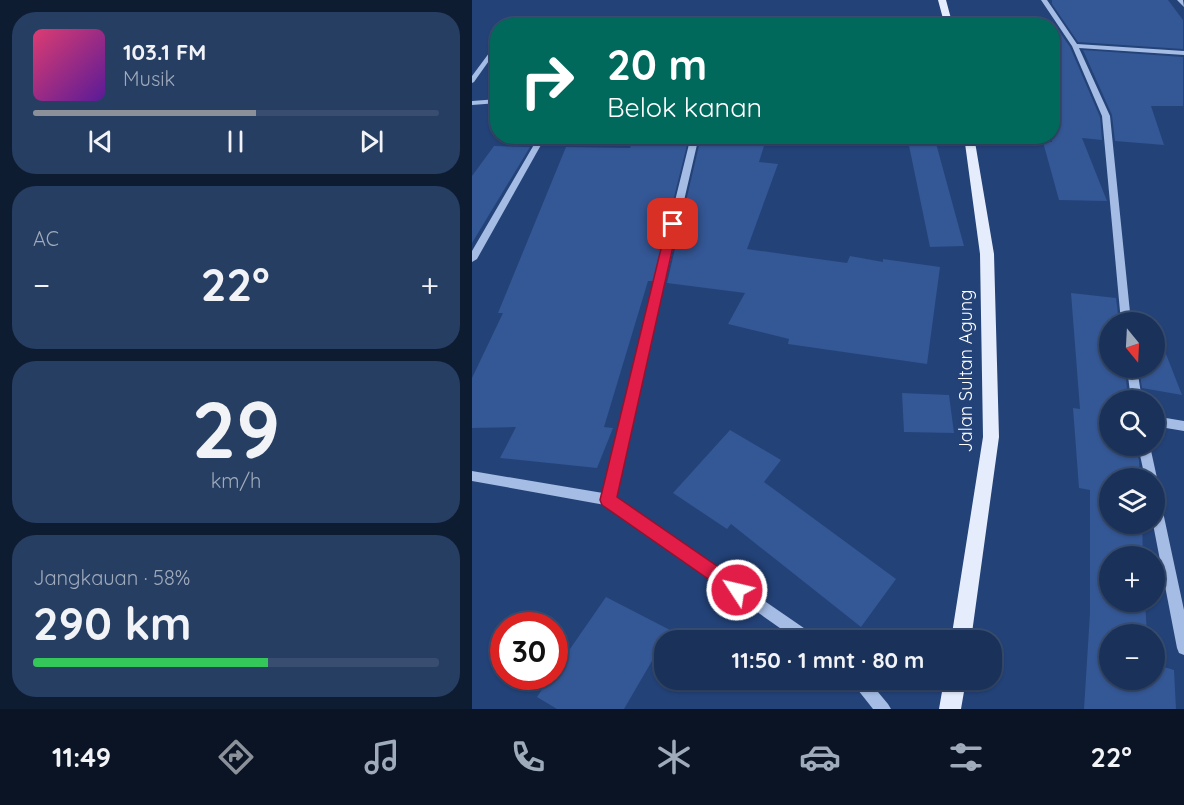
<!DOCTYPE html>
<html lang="id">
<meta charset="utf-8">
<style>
body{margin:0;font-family:Quicksand,sans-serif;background:#273e63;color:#f1f3f6;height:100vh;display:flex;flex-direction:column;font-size:22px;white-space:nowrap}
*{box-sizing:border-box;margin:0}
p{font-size:20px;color:#9faabb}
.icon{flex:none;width:33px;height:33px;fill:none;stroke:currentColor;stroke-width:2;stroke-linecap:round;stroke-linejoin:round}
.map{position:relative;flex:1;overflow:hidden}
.details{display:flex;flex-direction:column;gap:12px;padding:12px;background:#0e1c32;width:472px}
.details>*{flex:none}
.guide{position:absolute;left:18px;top:18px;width:570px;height:126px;border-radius:24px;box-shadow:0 2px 4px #0004,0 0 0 2px #384d70;background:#00695c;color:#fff;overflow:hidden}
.needle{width:39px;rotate:162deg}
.controls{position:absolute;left:627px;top:312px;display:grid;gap:12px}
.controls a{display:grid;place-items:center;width:66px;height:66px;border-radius:50%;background:#1a325a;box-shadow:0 2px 4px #0004,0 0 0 2px #384d70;font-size:30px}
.speed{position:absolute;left:18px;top:612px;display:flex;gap:12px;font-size:30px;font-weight:700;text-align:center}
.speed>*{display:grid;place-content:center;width:78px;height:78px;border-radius:50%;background:#1a325a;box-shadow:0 2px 4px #0004,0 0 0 2px #384d70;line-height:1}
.speed .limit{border:9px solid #d22;background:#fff;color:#111}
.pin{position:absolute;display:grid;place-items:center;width:51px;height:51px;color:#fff;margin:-26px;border-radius:12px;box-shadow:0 3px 9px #0006}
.me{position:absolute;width:66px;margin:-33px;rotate:305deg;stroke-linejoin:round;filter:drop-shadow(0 0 4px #0008)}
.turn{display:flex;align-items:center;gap:21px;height:126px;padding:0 18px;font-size:27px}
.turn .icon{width:78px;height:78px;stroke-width:2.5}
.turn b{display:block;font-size:42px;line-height:51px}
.big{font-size:45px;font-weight:700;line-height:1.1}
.details .widget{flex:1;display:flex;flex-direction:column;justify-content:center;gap:9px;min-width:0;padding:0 21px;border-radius:24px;background:#273e63}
.details .dial{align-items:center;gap:0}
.dial b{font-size:78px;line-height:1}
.song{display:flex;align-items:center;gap:18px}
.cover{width:72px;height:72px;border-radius:9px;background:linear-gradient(135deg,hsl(340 70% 55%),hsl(270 70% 35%))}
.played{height:6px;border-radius:3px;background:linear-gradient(90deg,#8c9099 55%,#384d70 55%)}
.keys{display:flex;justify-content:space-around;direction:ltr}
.heat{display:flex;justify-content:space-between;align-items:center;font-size:33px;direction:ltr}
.charge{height:9px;border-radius:4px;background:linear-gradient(90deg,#34c759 58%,#384d70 0)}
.trip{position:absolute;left:182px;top:630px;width:348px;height:60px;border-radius:24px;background:#1a325a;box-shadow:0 2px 4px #0004,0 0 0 2px #384d70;font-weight:700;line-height:60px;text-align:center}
.tab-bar{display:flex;height:96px;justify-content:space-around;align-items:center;background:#0a1424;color:#9faabb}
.tab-bar .icon{width:42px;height:42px}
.tab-bar .current{color:#8c9099}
.tab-bar b{font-size:27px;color:#f1f3f6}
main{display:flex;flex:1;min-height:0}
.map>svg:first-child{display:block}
</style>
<main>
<section class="details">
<div class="widget">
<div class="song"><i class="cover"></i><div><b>103.1 FM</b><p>Musik</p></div></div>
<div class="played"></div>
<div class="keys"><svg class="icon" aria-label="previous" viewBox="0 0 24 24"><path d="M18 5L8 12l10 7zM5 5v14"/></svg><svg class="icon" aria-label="pause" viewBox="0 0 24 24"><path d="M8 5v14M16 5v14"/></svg><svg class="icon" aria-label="next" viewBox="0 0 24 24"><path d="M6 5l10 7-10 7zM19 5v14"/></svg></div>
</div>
<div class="widget"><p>AC</p>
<div class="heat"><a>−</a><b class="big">22°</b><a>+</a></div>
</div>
<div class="widget dial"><b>29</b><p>km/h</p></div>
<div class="widget"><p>Jangkauan · 58%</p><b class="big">290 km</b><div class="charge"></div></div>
</section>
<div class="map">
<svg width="712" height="709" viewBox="0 0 712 709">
<rect width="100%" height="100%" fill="#234278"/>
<path fill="#345795" d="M580,0H696L711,20V49L606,42L580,4Z
M580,21L598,47L628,117L630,140L610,138L635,201L587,200L571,142H580Z
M611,50L711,57V106H679L692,145L643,141L640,115Z
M163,136L217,137L181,281H176L132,427L141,428L125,468L28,458L44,427L0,428V378L31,313H26L94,147L158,148Z
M295,136L287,162L306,164L275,249L375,263L378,256L411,262V259L468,267L455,364L316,344L317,339L256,324L273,293L195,283L229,137Z
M435,136H462L492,246L458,247Z
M22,146L58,147L0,243V176Z
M599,293L644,298L647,322H638V368H653L656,400H638V446H660L661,456L666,457L667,460L668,478H638V524H670L671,556H638V602H673L675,634H638V680H682V664L702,670L704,709H612L618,613V490L607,488L601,408L608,409Z
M682,352L694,354L710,395L670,388L667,368H682Z
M430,393L477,395L482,433L432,432Z
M258,430L309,460L292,482L424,579L389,627L259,524L255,529L201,493Z
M134,597L198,630L152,709H85L65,697L79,676H82V672Z"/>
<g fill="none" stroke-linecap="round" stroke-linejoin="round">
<path fill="#a5bce4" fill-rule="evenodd" d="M569,0H575L605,44L712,51V55L607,48L638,116L659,322H649L630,116L600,46Z
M705,0H711L712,7Z
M39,19L44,20L41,26H35Z
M26,41V48L2,82L0,83V76Z
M26,99V103L0,105V101Z
M67,136H74L5,259L0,262V251Z
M219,136H227L143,498L342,635L344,640H325L133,505L0,481V471L131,493Z
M655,368H665L670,400H659Z
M682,416L712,421V431L682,426Z
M666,446H678L685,478L683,482L682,478H673Z
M682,492L686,494L688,498L712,610V655L707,653L705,648L681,524H682Z
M379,680H396L416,704L419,709H401L382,685Z"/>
<path fill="#e5ecfc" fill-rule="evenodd" d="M466,0H474L481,26H473Z
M492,136H502L522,254L527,437L499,640H479L511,437L508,254Z
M472,680H494L489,709H467Z"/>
</g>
<path fill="#e11d48" stroke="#92132f" stroke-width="1.5" d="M201,221L206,224L145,497L271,584L274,590L271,596L265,599L130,505L128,500L195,224Z"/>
<g text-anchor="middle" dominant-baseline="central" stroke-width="6" stroke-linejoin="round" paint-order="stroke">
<g font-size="18" fill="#fff" stroke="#234278">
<text transform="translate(493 371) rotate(-90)">Jalan Sultan Agung</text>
</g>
</g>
</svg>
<div class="controls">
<a><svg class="needle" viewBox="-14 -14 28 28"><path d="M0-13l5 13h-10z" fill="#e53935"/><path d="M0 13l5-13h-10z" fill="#9faabb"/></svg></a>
<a><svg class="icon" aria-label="search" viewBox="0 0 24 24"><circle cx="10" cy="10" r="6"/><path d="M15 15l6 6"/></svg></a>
<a><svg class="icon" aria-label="layers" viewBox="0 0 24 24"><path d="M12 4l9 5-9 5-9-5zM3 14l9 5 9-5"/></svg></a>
<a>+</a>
<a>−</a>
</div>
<div class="speed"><div class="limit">30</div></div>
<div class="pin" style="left:201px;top:224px;background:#d93025"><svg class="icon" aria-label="arrive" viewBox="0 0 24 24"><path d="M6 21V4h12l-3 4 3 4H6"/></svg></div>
<svg class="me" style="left:265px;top:590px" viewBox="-20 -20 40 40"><circle r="17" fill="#e11d48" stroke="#fff" stroke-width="3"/><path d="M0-11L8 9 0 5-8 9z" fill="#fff"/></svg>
<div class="trip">11:50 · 1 mnt · 80 m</div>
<div class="guide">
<div class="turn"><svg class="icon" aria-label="right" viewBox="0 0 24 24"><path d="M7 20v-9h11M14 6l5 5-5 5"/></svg><div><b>20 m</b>Belok kanan</div></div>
</div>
</div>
</main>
<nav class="tab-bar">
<b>11:49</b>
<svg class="icon current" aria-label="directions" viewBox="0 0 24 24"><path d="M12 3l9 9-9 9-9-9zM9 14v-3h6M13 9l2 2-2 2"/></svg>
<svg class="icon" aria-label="music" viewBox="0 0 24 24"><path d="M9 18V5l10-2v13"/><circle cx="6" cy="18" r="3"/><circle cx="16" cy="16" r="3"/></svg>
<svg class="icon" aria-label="phone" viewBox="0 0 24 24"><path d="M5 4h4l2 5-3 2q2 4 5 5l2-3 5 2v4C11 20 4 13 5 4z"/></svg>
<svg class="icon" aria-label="climate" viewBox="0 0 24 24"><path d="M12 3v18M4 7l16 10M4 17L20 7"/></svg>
<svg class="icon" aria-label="car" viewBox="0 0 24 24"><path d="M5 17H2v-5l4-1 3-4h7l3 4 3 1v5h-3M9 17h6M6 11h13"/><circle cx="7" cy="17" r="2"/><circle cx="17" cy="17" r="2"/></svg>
<svg class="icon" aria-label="filters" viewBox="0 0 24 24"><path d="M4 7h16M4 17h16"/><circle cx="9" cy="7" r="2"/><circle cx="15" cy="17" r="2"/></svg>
<b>22°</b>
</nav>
